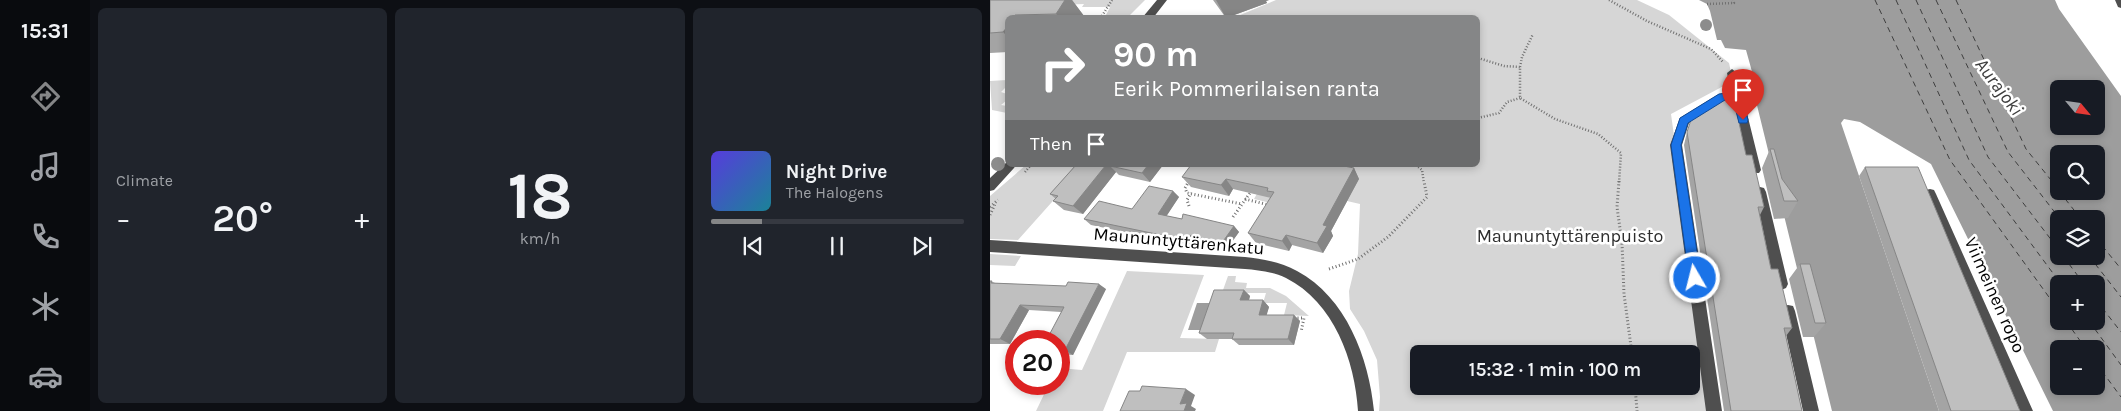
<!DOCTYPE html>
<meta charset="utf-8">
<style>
body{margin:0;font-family:Karla,sans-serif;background:#20242c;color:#f1f3f6;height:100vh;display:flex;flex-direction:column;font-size:19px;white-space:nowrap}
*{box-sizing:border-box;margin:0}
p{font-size:16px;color:#9ea1a6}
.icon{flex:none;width:28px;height:28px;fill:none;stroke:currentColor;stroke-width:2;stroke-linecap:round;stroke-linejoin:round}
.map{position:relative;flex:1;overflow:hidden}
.details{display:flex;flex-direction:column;gap:8px;padding:8px;background:#0d0f14;width:900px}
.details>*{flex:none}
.guide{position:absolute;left:15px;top:15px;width:475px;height:152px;border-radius:8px;box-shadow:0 2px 8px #0003;background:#858687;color:#fff;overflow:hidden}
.needle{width:32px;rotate:119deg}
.tools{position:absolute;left:1060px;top:80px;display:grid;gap:10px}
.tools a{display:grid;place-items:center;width:55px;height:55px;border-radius:8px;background:#171b24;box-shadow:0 2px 8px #0003;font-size:25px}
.speed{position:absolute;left:15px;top:330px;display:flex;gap:10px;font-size:25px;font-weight:700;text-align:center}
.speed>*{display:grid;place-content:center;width:65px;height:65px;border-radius:50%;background:#171b24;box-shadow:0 2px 8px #0003;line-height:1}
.speed .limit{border:8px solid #d22;background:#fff;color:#111}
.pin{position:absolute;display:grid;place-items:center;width:42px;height:42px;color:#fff;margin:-51px -21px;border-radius:50% 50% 50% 0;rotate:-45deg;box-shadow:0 0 5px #0007}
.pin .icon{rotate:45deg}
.me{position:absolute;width:55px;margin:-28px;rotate:352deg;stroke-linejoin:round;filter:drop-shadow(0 0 4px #0008)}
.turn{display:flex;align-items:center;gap:18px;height:105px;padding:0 25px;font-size:22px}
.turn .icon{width:65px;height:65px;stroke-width:2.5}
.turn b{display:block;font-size:35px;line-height:42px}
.then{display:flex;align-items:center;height:48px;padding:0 25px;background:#0003;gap:10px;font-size:19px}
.big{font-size:38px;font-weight:600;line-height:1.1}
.details .tile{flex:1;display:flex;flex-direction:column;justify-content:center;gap:8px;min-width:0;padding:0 18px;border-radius:8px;background:#20242c}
.details .dial{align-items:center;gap:0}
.dial b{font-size:65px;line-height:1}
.song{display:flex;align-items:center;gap:15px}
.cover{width:60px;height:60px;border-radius:8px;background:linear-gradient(135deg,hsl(250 70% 55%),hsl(190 70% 35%))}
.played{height:5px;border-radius:2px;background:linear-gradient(90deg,#858687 20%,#363941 20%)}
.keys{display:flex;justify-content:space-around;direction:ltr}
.heat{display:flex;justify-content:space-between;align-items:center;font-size:28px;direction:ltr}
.details .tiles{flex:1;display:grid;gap:8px;grid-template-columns:repeat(3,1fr)}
.trip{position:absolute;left:420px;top:345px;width:290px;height:50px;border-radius:8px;background:#171b24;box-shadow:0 2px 8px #0003;font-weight:600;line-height:50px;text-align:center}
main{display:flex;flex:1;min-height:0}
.menu{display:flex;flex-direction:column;width:90px;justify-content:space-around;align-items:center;background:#090b0e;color:#9ea1a6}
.menu .icon{width:35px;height:35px}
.menu .selected{color:#858687}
.menu b{font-size:22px;color:#f1f3f6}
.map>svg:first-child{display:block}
</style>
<main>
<nav class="menu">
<b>15:31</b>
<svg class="icon selected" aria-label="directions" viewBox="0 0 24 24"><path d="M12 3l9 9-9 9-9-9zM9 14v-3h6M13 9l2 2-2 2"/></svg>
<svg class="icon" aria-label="music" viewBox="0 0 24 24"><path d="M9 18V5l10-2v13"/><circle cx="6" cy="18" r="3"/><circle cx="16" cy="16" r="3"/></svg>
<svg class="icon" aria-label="phone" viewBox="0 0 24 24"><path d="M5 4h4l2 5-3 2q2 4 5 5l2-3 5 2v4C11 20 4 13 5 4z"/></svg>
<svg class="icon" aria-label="climate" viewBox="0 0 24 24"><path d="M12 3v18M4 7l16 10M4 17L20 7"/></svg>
<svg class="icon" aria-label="car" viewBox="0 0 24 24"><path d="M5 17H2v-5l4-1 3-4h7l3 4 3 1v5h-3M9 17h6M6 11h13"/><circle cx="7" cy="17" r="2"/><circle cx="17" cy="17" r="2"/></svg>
</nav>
<section class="details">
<div class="tiles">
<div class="tile"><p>Climate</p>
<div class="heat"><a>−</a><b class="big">20°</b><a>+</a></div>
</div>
<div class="tile dial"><b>18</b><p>km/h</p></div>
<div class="tile">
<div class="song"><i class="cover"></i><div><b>Night Drive</b><p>The Halogens</p></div></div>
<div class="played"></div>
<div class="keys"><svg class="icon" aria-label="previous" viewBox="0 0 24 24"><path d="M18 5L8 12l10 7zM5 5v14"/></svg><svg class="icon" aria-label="pause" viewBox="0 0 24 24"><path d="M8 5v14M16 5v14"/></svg><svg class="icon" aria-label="next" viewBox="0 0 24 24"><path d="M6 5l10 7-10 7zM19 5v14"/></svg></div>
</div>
</div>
</section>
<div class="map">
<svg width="1131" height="411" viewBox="0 0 1131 411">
<rect width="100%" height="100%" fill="#fff"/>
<path fill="#d6d6d6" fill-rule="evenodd" d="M71,0H155L138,17H115L120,7H92L94,4L68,5Z
M286,0H647L679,15L739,63L743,81L681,114L722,411H389L390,397L387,360L374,331L360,309L359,291L368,254L370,204L357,201L293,206L264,199L283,165H339L364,168L358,165H488V18H243ZM429,354H701V386H429Z
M17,80V86L11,92L17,94V100L11,105L17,106V113L2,110L0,81Z
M36,165H95L28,240L0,239V196Z
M0,254L31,256L25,266L0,265Z
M137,271L214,275L190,338L229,339L225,352H137L113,411H46L59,384H69V368L92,370Z
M238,276H246L245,282L257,283L256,288H280L296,296L319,316L294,315L297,303H273L276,293H240L233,290Z"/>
<path fill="#9d9d9d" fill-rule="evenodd" d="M709,0H1065L1069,9L1131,96V411H1063L941,164L870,122L854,119L851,123L949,411H842L763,89L766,86L756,50L735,48L731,40H727L720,11L717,4ZM1069,89H1106V126H1069ZM1069,154H1106V191H1069ZM1069,219H1106V256H1069ZM1069,284H1106V321H1069ZM1069,349H1106V386H1069Z
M207,303H223L213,330H198Z"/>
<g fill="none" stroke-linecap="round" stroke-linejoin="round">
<path stroke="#3e3e3e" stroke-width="1" stroke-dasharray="5.5 4.5" stroke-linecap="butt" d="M885,0L960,160L1069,311
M906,0L979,160L1071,284
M926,0L998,157L1069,250
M946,0L1018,152L1070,219
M966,0L1036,149L1069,190
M1069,191L1091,219
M1106,238L1131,269
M1073,256L1094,284
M1099,256L1131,297
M1106,300L1131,332
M1076,321L1096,349
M1099,321L1131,365
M1106,363L1131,397"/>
<path stroke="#717171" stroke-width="2.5" stroke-dasharray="1 2" stroke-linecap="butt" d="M619,0L657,21L721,49L733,62
M717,4L744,3L743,0
M112,16L122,0
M488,58L514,66L530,67V98L565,119L608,134L631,153L629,183
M530,67L532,57L543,34
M488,118L509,113L517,102L530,98
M426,165L432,170L434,183
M35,172L41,165"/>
<path stroke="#717171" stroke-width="3" stroke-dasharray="1 2.5" stroke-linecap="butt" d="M199,181L195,188L197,193L252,204
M629,181L627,207L632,243L634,294L642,354
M255,199L279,205
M199,206L197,200L201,193
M0,207L8,200
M0,215L5,204
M243,217L260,193
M339,269L368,259L398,237L437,197L434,181
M304,318H314L311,332
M645,386L647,411"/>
<path fill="#4f4f4f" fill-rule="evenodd" d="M167,0H177L163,18H152Z
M1125,0H1131V8L1128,7Z
M742,69L747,73L771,170L769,173H761L759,170L743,100L736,101L699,123L692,145L732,411H716L680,145L690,118L729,94L741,92L737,73Z
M18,161V165H26L24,168L4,190L0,191V178Z
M770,187L774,188L776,192L798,284L796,288L791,290L786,288L784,284L764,192L766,188Z
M940,189L944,190L946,194L1043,411H1027L934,194L936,190Z
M0,240L255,257C272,259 291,262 307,271C356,297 379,358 384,411H368C365,361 344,302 296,278C284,272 268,270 255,269L0,252Z
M798,305L803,306L805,311L829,411H813L791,311L793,306Z"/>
</g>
<g fill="#8c8c8c">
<circle cx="716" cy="25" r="6"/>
<circle cx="8" cy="164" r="7"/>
</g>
<path fill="#a4a4a4" d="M0,0H82L94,16L93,18H18V52L0,53Z
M223,0H279L276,1L277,3L236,18Z
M697,132L756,155L774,207L770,215L781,269L802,328L796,336L812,411H734L694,145Z
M780,149L792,179L808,201L798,218L784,219L772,168Z
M86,165H173L160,182L129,175L126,172L93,214L74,210L63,201L66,199L60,194Z
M331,166L364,168L369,179L341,231L343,236L333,253L302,245L299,251L266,243L258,233L281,198L243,189L239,196L201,187L192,177Z
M875,167L1030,411H949L869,176Z
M183,191L189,197L176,216L192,219L244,226L249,232L239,246L236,245L235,248L204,241L200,246L101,225L94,219L142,209Z
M810,264L836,323L824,337H813L799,279Z
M0,281L5,283L116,289L83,355L69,354V341L71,312L39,310L20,344H0Z
M254,290L260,296L259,300H273L279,307L276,315H304L310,321L304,345H249L242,339H217L209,333Z"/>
<path fill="#868686" d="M74,0H82L94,16L93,18H69L66,14Z
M226,0H279L276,1L277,3L236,18Z
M18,26V37L13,32Z
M116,165H123L120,166L126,172L93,214L83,206Z
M158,165H173L160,182L152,173Z
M364,168L369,179L341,231L343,236L333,253L327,243L333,225Z
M236,179L243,189L239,196L231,185Z
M183,191L189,197L174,220L168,214Z
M244,226L249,232L239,246L234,240Z
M198,235L204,241L200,246L195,240Z
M296,235L302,245L299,251L292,241Z
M231,240L236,245L235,248L230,243Z
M109,284L116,289L83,355L75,350Z
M254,290L260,296L257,307L250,300Z
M273,300L279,307L275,321L269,315Z
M30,305L39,310L20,344L10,339Z
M304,315L310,321L304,345L298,339Z
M196,389L205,395L201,406L206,409L205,411H194L190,404Z"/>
<path fill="#bfbfbf" stroke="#868686" d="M0,0H75L66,14L25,15L23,18H18V26L13,32L0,33Z
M742,90L756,155H762L774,207H768L781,269H788L802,328H794L812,411H741L697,132L704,111Z
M780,149H784L792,179L808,201H794Z
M86,165H116L83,206L63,201L68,196L60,194Z
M121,165H158L152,173L120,166Z
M201,165H326L331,166L332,165H349L364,168L333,225L337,226L327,243L296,235L292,241L258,233L284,192L277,191L278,188L236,179L231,185L192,177Z
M875,167H928L1030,411H961Z
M159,186L183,191L168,214L192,219L193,214L244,226L234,240H231L230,243L198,235L195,240L94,219L109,201L142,209Z
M810,264H820L836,323H825Z
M0,281H2L1,283L76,286L78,282L109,284L75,350H69V341H56L74,307L30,305L10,339H0Z
M224,290H254L250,300H273L269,315H304L298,339H242L244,333H209Z
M152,386L196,389L190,404L197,403L194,411H130L139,391H150Z"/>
<path fill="#1a73e8" stroke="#114b97" d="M747,92L752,95L758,120L757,123H749L743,99L735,100L698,123L691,145L711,278L709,282L705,284L701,282L699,278L681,145L690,118L729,94Z"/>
<g text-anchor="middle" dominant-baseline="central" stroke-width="5" stroke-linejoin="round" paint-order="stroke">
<g font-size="18" fill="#2d2d2d" stroke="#fff">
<text x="580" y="236">Maununtyttärenpuisto</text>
</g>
<g font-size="18" fill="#000" stroke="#fff">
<text transform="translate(189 241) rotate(5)">Maununtyttärenkatu</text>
<text transform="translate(1005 295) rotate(66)">Viimeinen ropo</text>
</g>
<g font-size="19" font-style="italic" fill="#3e3e3e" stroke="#fff">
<text transform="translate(1009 87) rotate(53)">Aurajoki</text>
</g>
</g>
</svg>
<div class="tools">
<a><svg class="needle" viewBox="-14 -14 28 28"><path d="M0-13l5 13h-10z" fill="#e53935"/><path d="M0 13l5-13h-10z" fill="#9ea1a6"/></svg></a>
<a><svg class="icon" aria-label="search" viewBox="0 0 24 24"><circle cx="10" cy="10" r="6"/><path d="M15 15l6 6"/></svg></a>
<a><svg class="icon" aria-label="layers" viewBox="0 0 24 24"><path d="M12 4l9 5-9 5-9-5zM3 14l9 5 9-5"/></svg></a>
<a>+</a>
<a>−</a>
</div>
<div class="speed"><div class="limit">20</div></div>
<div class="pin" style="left:753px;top:120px;background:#d93025"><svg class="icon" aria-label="arrive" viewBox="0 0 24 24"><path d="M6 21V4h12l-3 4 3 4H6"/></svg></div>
<svg class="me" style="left:705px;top:278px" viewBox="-20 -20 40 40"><circle r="17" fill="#1a73e8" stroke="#fff" stroke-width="3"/><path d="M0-11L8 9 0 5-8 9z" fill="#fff"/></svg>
<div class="trip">15:32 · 1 min · 100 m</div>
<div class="guide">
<div class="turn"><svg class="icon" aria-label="right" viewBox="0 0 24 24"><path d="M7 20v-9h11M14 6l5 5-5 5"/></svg><div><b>90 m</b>Eerik Pommerilaisen ranta</div></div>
<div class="then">Then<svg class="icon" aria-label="arrive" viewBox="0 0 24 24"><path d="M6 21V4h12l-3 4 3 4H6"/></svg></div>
</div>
</div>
</main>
